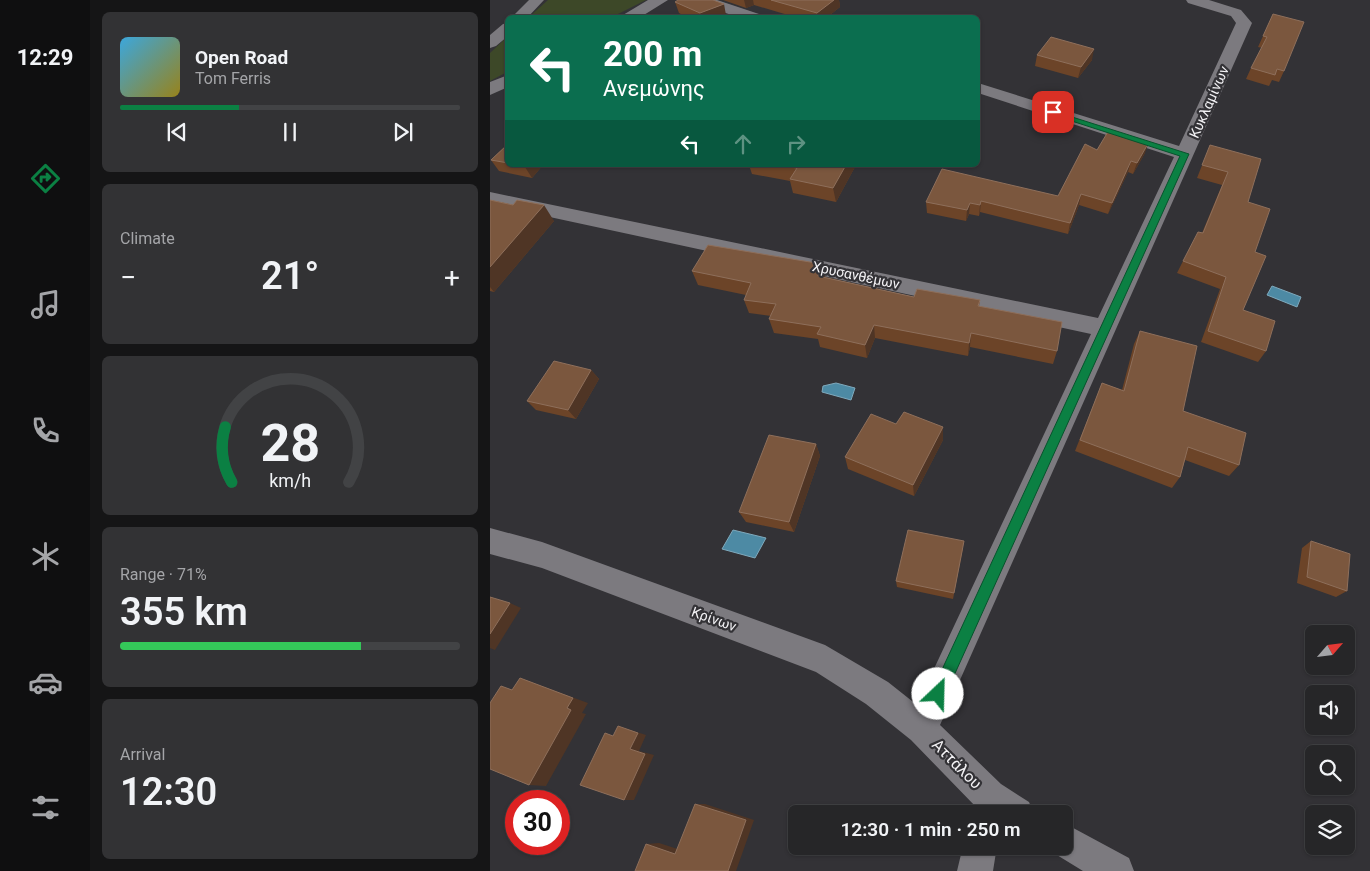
<!DOCTYPE html>
<meta charset="utf-8">
<style>
body{margin:0;font-family:Roboto,sans-serif;background:#323234;color:#f1f3f6;height:100vh;display:flex;flex-direction:column;font-size:19px;white-space:nowrap}
*{box-sizing:border-box;margin:0}
p{font-size:16px;color:#a4a5a8}
.icon{flex:none;width:28px;height:28px;fill:none;stroke:currentColor;stroke-width:2;stroke-linecap:round;stroke-linejoin:round}
.map{position:relative;flex:1;overflow:hidden}
.side{display:flex;flex-direction:column;gap:12px;padding:12px;background:#151516;width:400px}
.side>*{flex:none}
.hud{position:absolute;left:15px;top:15px;width:475px;height:152px;border-radius:8px;box-shadow:0 1px 4px #0004,0 0 0 1px #424345;background:#0b6e4f;color:#fff;overflow:hidden}
.needle{width:32px;rotate:62deg}
.buttons{position:absolute;left:815px;top:625px;display:grid;gap:10px}
.buttons a{display:grid;place-items:center;width:50px;height:50px;border-radius:8px;background:#262628;box-shadow:0 1px 4px #0004,0 0 0 1px #424345;font-size:25px}
.speed{position:absolute;left:15px;top:790px;display:flex;gap:10px;font-size:25px;font-weight:700;text-align:center}
.speed>*{display:grid;place-content:center;width:65px;height:65px;border-radius:50%;background:#262628;box-shadow:0 1px 4px #0004,0 0 0 1px #424345;line-height:1}
.speed .limit{border:8px solid #d22;background:#fff;color:#111}
.pin{position:absolute;display:grid;place-items:center;width:42px;height:42px;color:#fff;margin:-21px;border-radius:10px;box-shadow:0 2px 8px #0006}
.me{position:absolute;width:55px;margin:-28px;rotate:24deg;stroke-linejoin:round;filter:drop-shadow(0 0 4px #0008)}
.turn{display:flex;align-items:center;gap:18px;height:105px;padding:0 15px;font-size:22px}
.turn .icon{width:65px;height:65px;stroke-width:2.5}
.turn b{display:block;font-size:35px;line-height:42px}
.lanes{display:flex;align-items:center;height:48px;padding:0 15px;background:#0003;justify-content:center;gap:25px;direction:ltr}
.lanes .off{opacity:.35}
.big{font-size:38px;font-weight:600;line-height:1.1}
.side .card{flex:1;display:flex;flex-direction:column;justify-content:center;gap:8px;min-width:0;padding:0 18px;border-radius:8px;background:#323234}
.side .dial{align-items:center;gap:0}
.dial svg{height:130px;overflow:visible;fill:none;stroke:#424345;stroke-width:7;stroke-linecap:round;text-anchor:middle}
.dial text{fill:#f1f3f6;stroke:none}
.song{display:flex;align-items:center;gap:15px}
.cover{width:60px;height:60px;border-radius:8px;background:linear-gradient(135deg,hsl(200 70% 55%),hsl(50 70% 35%))}
.played{height:5px;border-radius:2px;background:linear-gradient(90deg,#0b8043 35%,#424345 35%)}
.keys{display:flex;justify-content:space-around;direction:ltr}
.heat{display:flex;justify-content:space-between;align-items:center;font-size:28px;direction:ltr}
.charge{height:8px;border-radius:4px;background:linear-gradient(90deg,#34c759 71%,#424345 0)}
.trip{position:absolute;left:298px;top:805px;width:285px;height:50px;border-radius:8px;background:#262628;box-shadow:0 1px 4px #0004,0 0 0 1px #424345;font-weight:600;line-height:50px;text-align:center}
main{display:flex;flex:1;min-height:0}
.dock{display:flex;flex-direction:column;width:90px;justify-content:space-around;align-items:center;background:#0f0f10;color:#a4a5a8}
.dock .icon{width:35px;height:35px}
.dock .selected{color:#0b8043}
.dock b{font-size:22px;color:#f1f3f6}
.map>svg:first-child{display:block}
</style>
<main>
<nav class="dock">
<b>12:29</b>
<svg class="icon selected" aria-label="directions" viewBox="0 0 24 24"><path d="M12 3l9 9-9 9-9-9zM9 14v-3h6M13 9l2 2-2 2"/></svg>
<svg class="icon" aria-label="music" viewBox="0 0 24 24"><path d="M9 18V5l10-2v13"/><circle cx="6" cy="18" r="3"/><circle cx="16" cy="16" r="3"/></svg>
<svg class="icon" aria-label="phone" viewBox="0 0 24 24"><path d="M5 4h4l2 5-3 2q2 4 5 5l2-3 5 2v4C11 20 4 13 5 4z"/></svg>
<svg class="icon" aria-label="climate" viewBox="0 0 24 24"><path d="M12 3v18M4 7l16 10M4 17L20 7"/></svg>
<svg class="icon" aria-label="car" viewBox="0 0 24 24"><path d="M5 17H2v-5l4-1 3-4h7l3 4 3 1v5h-3M9 17h6M6 11h13"/><circle cx="7" cy="17" r="2"/><circle cx="17" cy="17" r="2"/></svg>
<svg class="icon" aria-label="filters" viewBox="0 0 24 24"><path d="M4 7h16M4 17h16"/><circle cx="9" cy="7" r="2"/><circle cx="15" cy="17" r="2"/></svg>
</nav>
<section class="side">
<div class="card">
<div class="song"><i class="cover"></i><div><b>Open Road</b><p>Tom Ferris</p></div></div>
<div class="played"></div>
<div class="keys"><svg class="icon" aria-label="previous" viewBox="0 0 24 24"><path d="M18 5L8 12l10 7zM5 5v14"/></svg><svg class="icon" aria-label="pause" viewBox="0 0 24 24"><path d="M8 5v14M16 5v14"/></svg><svg class="icon" aria-label="next" viewBox="0 0 24 24"><path d="M6 5l10 7-10 7zM19 5v14"/></svg></div>
</div>
<div class="card"><p>Climate</p>
<div class="heat"><a>−</a><b class="big">21°</b><a>+</a></div>
</div>
<div class="card dial"><svg viewBox="0 0 100 80">
<path d="M14 69A42 42 0 1 1 86 69"/>
<path d="M14 69A42 42 0 0 1 10 35" stroke="#0b8043"/>
<text x="50" y="56" font-size="32" font-weight="700">28</text>
<text x="50" y="72" font-size="11">km/h</text>
</svg></div>
<div class="card"><p>Range · 71%</p><b class="big">355 km</b><div class="charge"></div></div>
<div class="card"><p>Arrival</p><b class="big">12:30</b></div>
</section>
<div class="map">
<svg width="880" height="871" viewBox="0 0 880 871">
<rect width="100%" height="100%" fill="#333236"/>
<path fill="#3d4828" d="M58,0H156L122,17H39Z
M17,37V72L0,81V53Z"/>
<path fill="#4d8aa4" stroke="#7fa9bc" d="M782,286L811,297L807,307L777,295Z
M346,383L365,388L361,400L332,392L333,386Z
M243,530L276,538L265,558L232,549Z"/>
<g fill="none" stroke-linecap="round" stroke-linejoin="round">
<path fill="#7c7a7f" fill-rule="evenodd" d="M39,0H54L37,18H21Z
M205,0H227L272,15L274,18H250L207,3Z
M696,0H719L751,10L762,23L450,725L511,784L539,802L544,814H496L487,808L421,740L376,704L326,672L52,568L0,554V528L52,542L335,645L398,682L427,705L601,334L0,204V192L608,318L684,157L488,93V83L689,146L746,23L741,16L698,3Z
M18,23V36L6,46L0,48V35L13,24Z
M574,823L639,858L644,871H593L562,852L559,846H574Z
M473,846H507L503,871H467Z"/>
<path fill="#7c7a7f" fill-rule="evenodd" d="M158,0H178L149,18H128Z
M18,75V87L0,95V82Z"/>
</g>
<path fill="#6c4428" d="M233,0H349L350,7L336,18H308L264,5L256,8Z
M185,2L236,15L231,18H199L189,13Z
M783,14L794,71L789,82L782,80L779,86L756,79L761,68L772,48L768,47Z
M547,55L602,60L588,78L545,66Z
M18,144V165H53L42,178L9,171L1,160Z
M720,145L758,202L765,252L753,310L776,351L768,362L711,342L730,289L687,273L693,261L712,233L732,185L707,178Z
M607,150L655,153L643,174L638,172L618,214L589,205L578,234L490,212L489,216L479,214L476,221L437,213L436,202L568,196Z
M259,165H366L346,202L303,193L300,181L262,174Z
M0,200L23,205L64,221L4,292L0,291Z
M332,264L335,277L424,297L490,300L489,306L567,351L563,364L480,347L478,356L385,338L377,358L330,347L328,339L284,333L279,319L281,316L259,313L254,300L256,295L208,285L202,271Z
M650,331L693,411L749,465L739,476L695,460L690,477L682,488L585,451L612,383L632,390L644,344Z
M101,370L109,379L86,419L46,410L37,401Z
M406,424L453,440L424,496L358,469L355,457Z
M326,444L330,456L304,532L256,522L249,512Z
M821,541L857,591L846,597L807,583L812,548Z
M473,548L463,599L407,587L406,581Z"/>
<path fill="#4f3525" d="M254,0H263L264,5L256,8Z
M344,0H349L350,7L336,18H328L327,13Z
M234,4L236,15L231,18H211L210,13Z
M604,49L602,60L588,78L591,67Z
M659,142L655,153L643,174L647,163Z
M641,161L638,172L618,214L622,203Z
M37,165H53L42,178L35,167Z
M356,165H366L346,202L343,188Z
M591,194L589,205L578,234L580,223Z
M491,201L490,212L489,216L490,205Z
M480,203L479,214L476,221L477,210Z
M54,205L64,221L4,292L0,287V267Z
M332,264L335,278L328,276Z
M384,325L385,338L377,358L375,345Z
M481,333L480,347L478,356L479,343Z
M101,370L109,379L86,419L78,410Z
M453,427V440L424,496L423,485Z
M326,444L330,456L304,532L299,522Z
M20,603L31,608L5,650L0,648V634Z
M30,678L98,703L92,713L96,714L56,786L39,785L77,708Z
M128,726L156,735L149,751L164,755L144,800H134L140,749Z
M205,804H215L264,820L246,871H238Z
M169,843L197,852L185,854L156,844Z"/>
<path fill="#7b573e" stroke="#8e6f5b" d="M188,0H223L234,4L210,13L185,2Z
M281,0H344L327,13Z
M783,14L814,22L794,71L787,69L785,75L761,68L777,37L773,36Z
M561,37L604,49L591,67L547,55Z
M619,130L659,142L647,163L641,161L622,203L591,194L580,223L491,201L490,205L480,203L477,210L436,202L452,169L568,196L595,144L607,150Z
M18,144V163L1,160Z
M720,145L771,159L758,202L780,209L765,252L776,256L753,310L785,321L776,351L718,331L736,277L693,261L708,232L713,233L738,172L712,165Z
M27,165H37L35,167Z
M287,165H356L343,188L300,179L307,168Z
M0,200L23,205L27,200L54,205L0,267Z
M218,245L332,264L328,276L424,297L427,289L490,300L488,306L572,322L567,351L481,333L479,343L384,325L375,345L327,334L331,327L279,319L286,304L254,300L261,283L202,271Z
M650,331L707,346L693,411L756,433L749,465L698,447L690,477L590,440L612,383L634,391Z
M64,361L101,370L78,410L37,401Z
M414,412L453,427L423,485L355,457L381,414L406,424Z
M279,435L326,444L299,522L249,512Z
M418,530L474,541L464,593L406,581Z
M821,541L860,554L857,591L817,577Z
M0,597L20,603L0,634Z
M30,678L83,698L77,708L81,710L39,785L0,769V703L11,686L22,690Z
M128,726L148,733L140,749L155,754L134,800L90,785L115,733L123,736Z
M205,804L256,820L238,871H145L156,844L185,854Z"/>
<path fill="#0b8043" stroke="#07532c" d="M560,110L699,154L453,700L448,702L443,700L441,694L443,689L690,156L560,114Z"/>
<g text-anchor="middle" dominant-baseline="central" stroke-width="4.5" stroke-linejoin="round" paint-order="stroke">
<g font-size="14" fill="#f3f2f5" stroke="#333236">
<text transform="translate(719 102) rotate(-66)">Κυκλαμίνων</text>
<text transform="translate(366 275) rotate(12)">Χρυσανθέμων</text>
<text transform="translate(224 619) rotate(20)">Κρίνων</text>
</g>
<g font-size="16" fill="#f3f2f5" stroke="#333236">
<text transform="translate(467 764) rotate(45)">Αττάλου</text>
</g>
</g>
</svg>
<div class="buttons">
<a><svg class="needle" viewBox="-14 -14 28 28"><path d="M0-13l5 13h-10z" fill="#e53935"/><path d="M0 13l5-13h-10z" fill="#a4a5a8"/></svg></a>
<a><svg class="icon" aria-label="sound" viewBox="0 0 24 24"><path d="M4 9h4l5-4v14l-5-4H4zM17 9q2 3 0 6"/></svg></a>
<a><svg class="icon" aria-label="search" viewBox="0 0 24 24"><circle cx="10" cy="10" r="6"/><path d="M15 15l6 6"/></svg></a>
<a><svg class="icon" aria-label="layers" viewBox="0 0 24 24"><path d="M12 4l9 5-9 5-9-5zM3 14l9 5 9-5"/></svg></a>
</div>
<div class="speed"><div class="limit">30</div></div>
<div class="pin" style="left:563px;top:112px;background:#d93025"><svg class="icon" aria-label="arrive" viewBox="0 0 24 24"><path d="M6 21V4h12l-3 4 3 4H6"/></svg></div>
<svg class="me" style="left:448px;top:694px" viewBox="-20 -20 40 40"><circle r="19" fill="#fff"/><path d="M0-13L10 11 0 6-10 11z" fill="#0b8043"/></svg>
<div class="trip">12:30 · 1 min · 250 m</div>
<div class="hud">
<div class="turn"><svg class="icon" aria-label="left" viewBox="0 0 24 24"><path d="M17 20v-9H6M10 6l-5 5 5 5"/></svg><div><b>200 m</b>Ανεμώνης</div></div>
<div class="lanes"><svg class="icon" aria-label="left" viewBox="0 0 24 24"><path d="M17 20v-9H6M10 6l-5 5 5 5"/></svg><svg class="icon off" aria-label="ahead" viewBox="0 0 24 24"><path d="M12 20V5M6 11l6-6 6 6"/></svg><svg class="icon off" aria-label="right" viewBox="0 0 24 24"><path d="M7 20v-9h11M14 6l5 5-5 5"/></svg></div>
</div>
</div>
</main>
